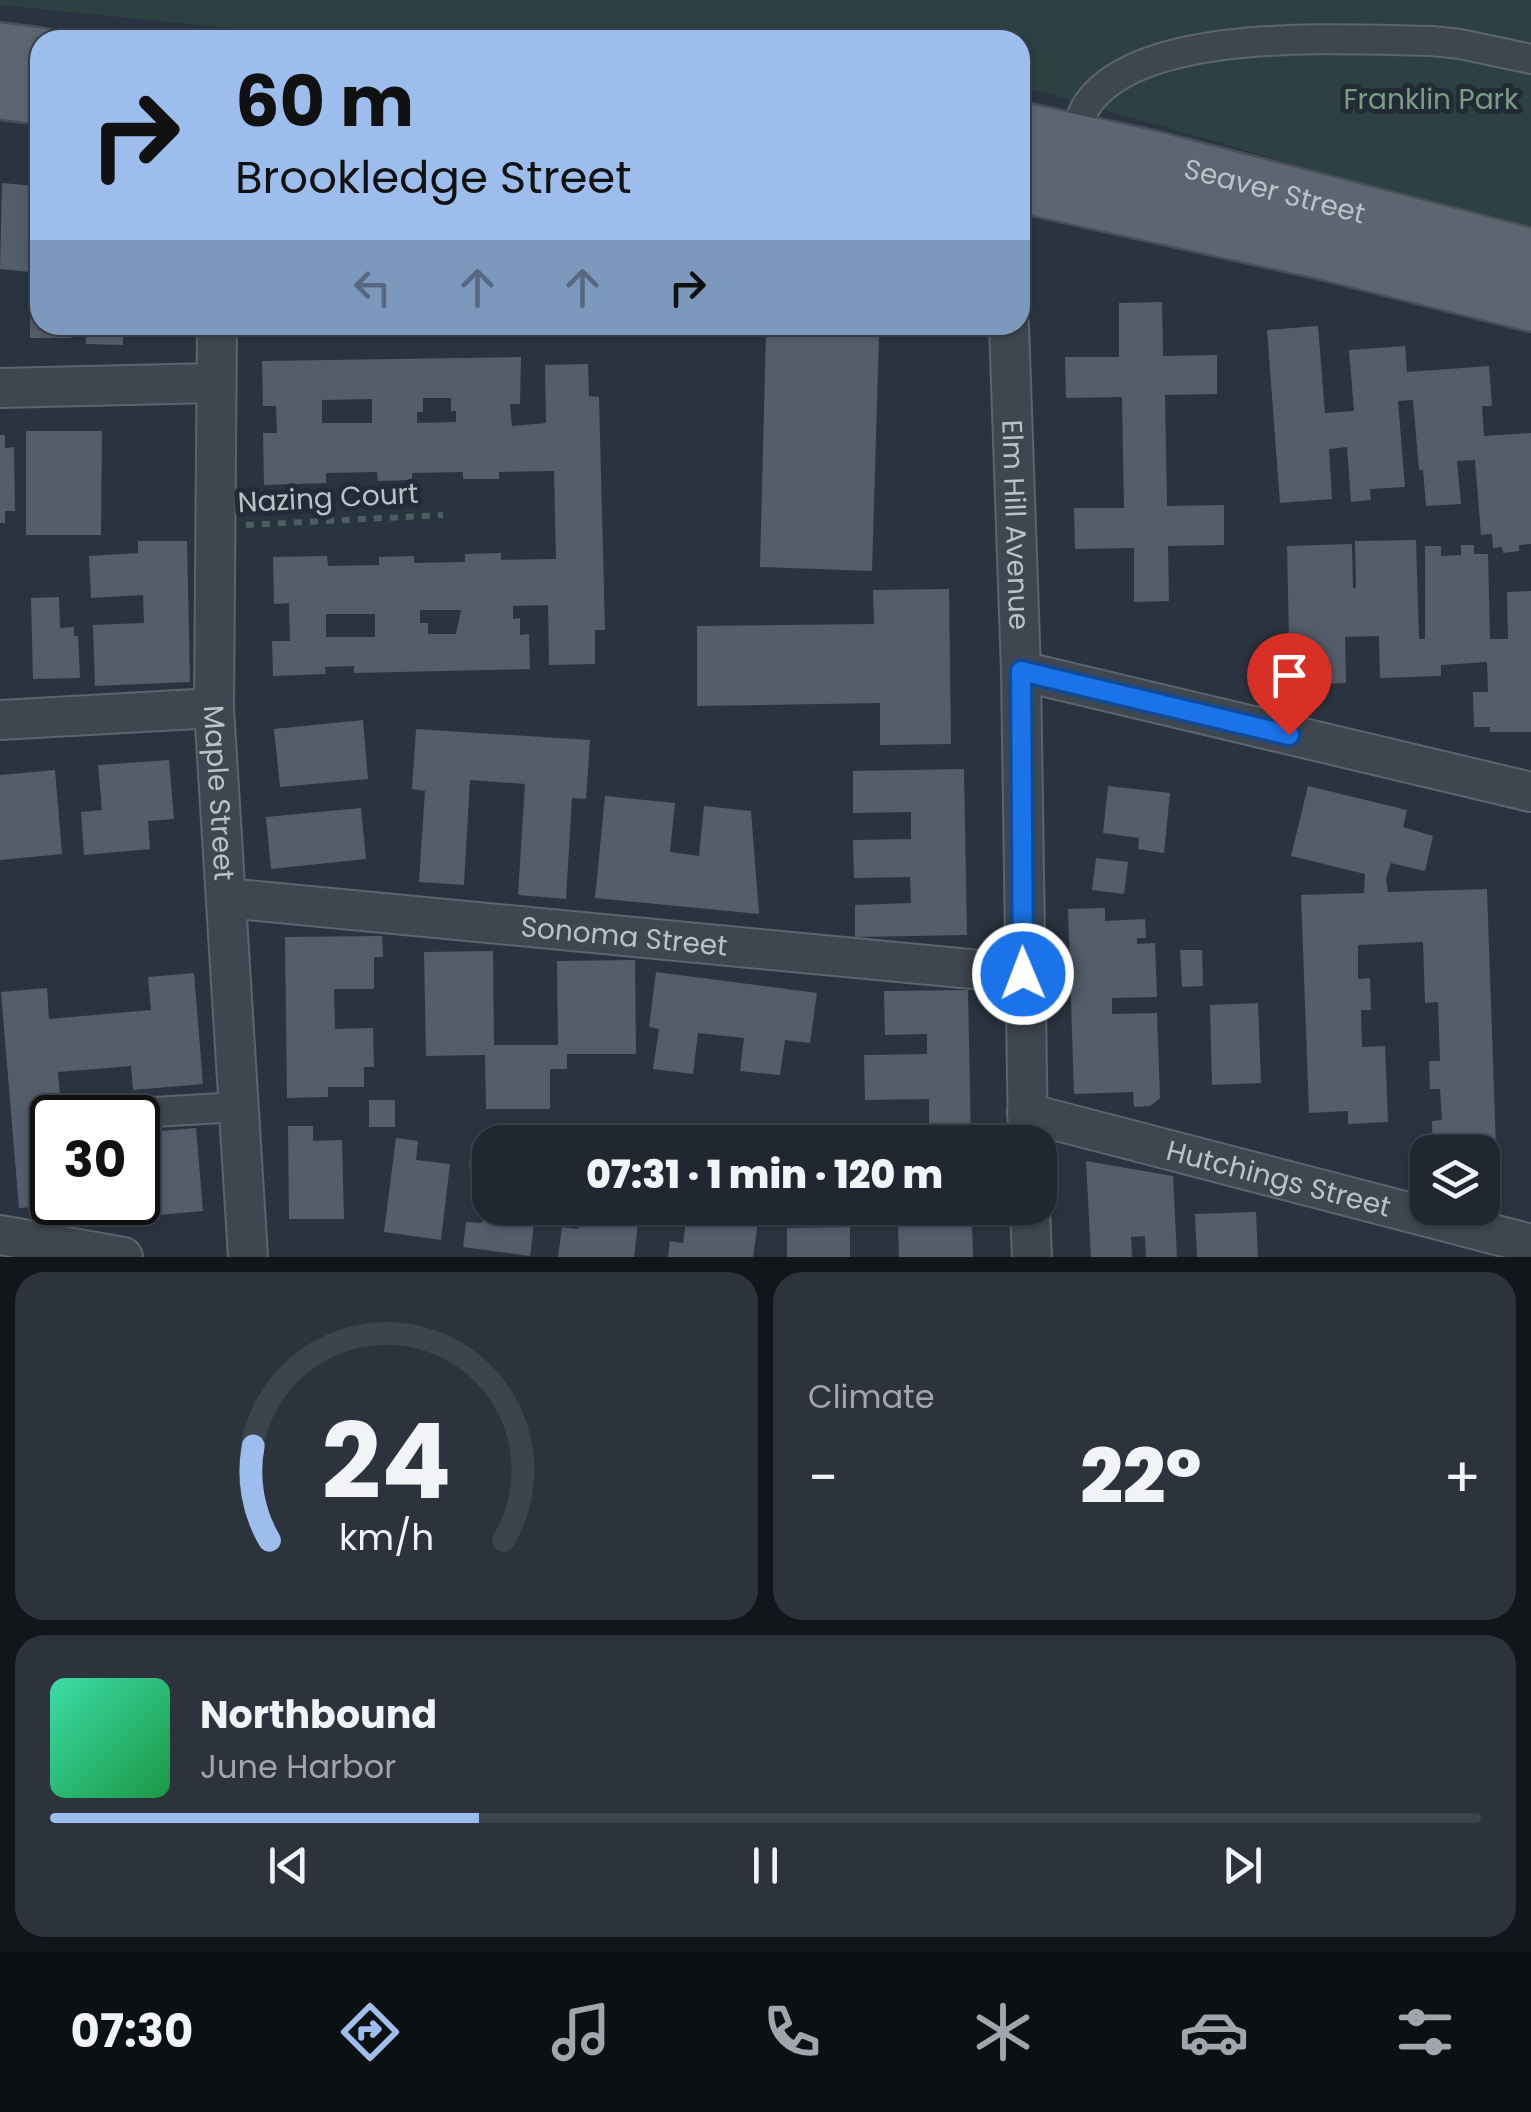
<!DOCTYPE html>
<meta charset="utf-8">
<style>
body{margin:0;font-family:Poppins,sans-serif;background:#2d333c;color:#f1f3f6;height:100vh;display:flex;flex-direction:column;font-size:38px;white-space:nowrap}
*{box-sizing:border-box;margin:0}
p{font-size:32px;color:#a2a5ab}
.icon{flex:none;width:55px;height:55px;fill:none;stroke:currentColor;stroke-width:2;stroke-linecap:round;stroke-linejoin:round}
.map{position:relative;height:1257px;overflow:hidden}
.sheet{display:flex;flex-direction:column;gap:15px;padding:15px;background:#12151a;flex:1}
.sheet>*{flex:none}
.guide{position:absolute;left:30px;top:30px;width:1000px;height:305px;border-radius:30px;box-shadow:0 2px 8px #0004,0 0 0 2px #3d444c;background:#9dbeed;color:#111;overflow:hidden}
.controls{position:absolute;left:1410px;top:1135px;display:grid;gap:20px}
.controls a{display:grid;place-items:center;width:90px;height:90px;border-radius:20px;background:#202730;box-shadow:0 2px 8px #0004,0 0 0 2px #3d444c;font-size:50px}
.speed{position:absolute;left:30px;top:1095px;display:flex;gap:20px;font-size:50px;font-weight:700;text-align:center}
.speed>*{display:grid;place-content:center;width:130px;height:130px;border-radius:50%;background:#202730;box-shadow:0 2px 8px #0004,0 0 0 2px #3d444c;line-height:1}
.speed .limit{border:5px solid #111;border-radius:15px;background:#fff;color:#111}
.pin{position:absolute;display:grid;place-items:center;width:85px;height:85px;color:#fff;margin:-102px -42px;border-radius:50% 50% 50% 0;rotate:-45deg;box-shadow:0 0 10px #0007}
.pin .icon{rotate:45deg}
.me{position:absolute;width:110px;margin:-55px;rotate:359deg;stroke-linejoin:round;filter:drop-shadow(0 0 8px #0008)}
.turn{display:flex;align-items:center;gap:35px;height:210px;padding:0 40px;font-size:45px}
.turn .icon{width:130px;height:130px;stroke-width:2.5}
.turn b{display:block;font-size:70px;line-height:85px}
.lanes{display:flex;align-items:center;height:95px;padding:0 40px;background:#0003;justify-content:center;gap:50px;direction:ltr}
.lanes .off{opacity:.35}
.big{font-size:75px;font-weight:800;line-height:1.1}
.sheet .card{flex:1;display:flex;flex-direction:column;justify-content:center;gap:15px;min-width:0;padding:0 35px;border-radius:30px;background:#2d333c}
.sheet .dial{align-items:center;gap:0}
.dial svg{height:260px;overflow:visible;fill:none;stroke:#3d444c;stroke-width:7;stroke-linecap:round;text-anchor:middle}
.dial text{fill:#f1f3f6;stroke:none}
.song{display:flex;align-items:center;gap:30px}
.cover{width:120px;height:120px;border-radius:15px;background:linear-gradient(135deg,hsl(160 70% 55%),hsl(140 70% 35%))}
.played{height:10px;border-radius:5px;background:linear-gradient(90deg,#9dbeed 30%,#3d444c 30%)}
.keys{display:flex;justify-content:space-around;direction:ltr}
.heat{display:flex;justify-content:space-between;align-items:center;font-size:55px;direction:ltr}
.sheet .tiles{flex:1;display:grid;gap:15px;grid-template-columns:1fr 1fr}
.card:last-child{grid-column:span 2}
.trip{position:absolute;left:472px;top:1125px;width:585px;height:100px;border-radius:30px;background:#202730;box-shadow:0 2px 8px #0004,0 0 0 2px #3d444c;font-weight:800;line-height:100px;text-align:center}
.tabs{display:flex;height:160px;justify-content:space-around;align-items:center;background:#0d1013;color:#a2a5ab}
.tabs .icon{width:70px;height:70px}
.tabs .on{color:#9dbeed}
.tabs b{font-size:45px;color:#f1f3f6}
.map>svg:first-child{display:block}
</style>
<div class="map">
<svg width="1531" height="1257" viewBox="0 0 1531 1257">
<rect width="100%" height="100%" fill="#2a3440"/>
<path fill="#2d4142" d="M0,0H1531V232L1020,86V40H399L239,29L0,5Z"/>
<path fill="#545d6a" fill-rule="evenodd" d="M2,183L36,186L35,198L40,199V273L0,269Z
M1162,302L1163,356L1217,355V394L1165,395L1167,506L1224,505V545L1168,546L1169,601L1134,602V548L1075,549L1074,508H1124L1122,397L1066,398L1065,357H1119V303Z
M30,303H40V325H71V338H30Z
M86,325H123V345L86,344Z
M262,325H319V336L262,337Z
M345,325H608V329L345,334Z
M1318,326L1325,413L1354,411L1349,350L1405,346L1407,372L1489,366L1492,406H1482L1484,436L1531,433V544L1519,545V551L1503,553L1502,547L1493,548L1492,534L1481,535L1475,460L1457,461L1461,504L1426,506L1423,470H1419L1413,400L1398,401L1405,487L1370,489L1371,500L1351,502L1347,447L1329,449L1332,499L1280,503L1267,330Z
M766,332L879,335L872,571L760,567Z
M521,357L520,404H510L512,426L546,423L545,365L588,364L589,396L599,397L605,630H595V664L549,665L548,605L513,606V619L520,618V635L529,634L530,669L354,673V666L325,667L326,674L273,676L272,641H290L289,603L274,604L273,557L327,556L328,566L379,565V557L414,556V563L465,562V554L501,553V560L556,559L554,471L499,472V479H463V472L412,473V480L378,481L377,472L326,473V483L264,485L263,433H277L276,406H263L262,361ZM423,398H451V411H456V422L417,423V412H423ZM372,399V423H322V400ZM420,610H461L456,634H428V623H420ZM326,614H375V637H326Z
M26,431H102L101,535H26Z
M0,435H5V448L14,447L15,511H5V523H0Z
M1416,540L1419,639H1425V546H1441V556L1461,555V545H1474V554H1488L1490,639H1508L1507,592L1531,591V732H1490V727H1474L1473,692H1488L1487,662L1441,665V676L1380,678L1379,636L1345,637L1346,683L1290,685L1287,546L1352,544L1353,588H1356L1355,541Z
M138,541H187L190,682L95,686L93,625L144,623L143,595L91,598L89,556L138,553Z
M949,589L951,744L880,745V703L697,706V626L874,624L873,590Z
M59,597L60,628L74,627V636H78L80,678L33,679L31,598Z
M363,720L368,779L280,787L274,729Z
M416,729L590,740L586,799L572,798L566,899L518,895L525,784L470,780L464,885L419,882L425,791L412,789Z
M169,760L174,819L148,821L150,849L84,855L81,812L102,810L98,765Z
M964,769L967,935L855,937V905L911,903L910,877L854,878L853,840L911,839V812L853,813V771Z
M55,770L62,854L0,860V775Z
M1108,786L1170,793L1164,853L1138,849L1139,838L1103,833Z
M1308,786L1407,810L1403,827L1433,836L1425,871L1391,863L1386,878L1388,892L1487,889L1497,1177L1482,1174V1152H1433L1432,1121L1442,1120L1440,1089H1430L1429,1061H1440L1438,1002L1425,1003L1423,942L1358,945V979L1370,978L1371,1010H1361L1362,1047L1385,1046L1388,1122L1348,1124V1111L1309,1113L1301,895L1364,893L1365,874L1291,856Z
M605,796L675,803L670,852L699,856L704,806L751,811L759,914L595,898Z
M361,808L366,859L271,869L266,817Z
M1096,858L1128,862L1124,894L1092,890Z
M1105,908V921L1145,919L1146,938H1137V944L1155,943L1157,997L1112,998V1014L1157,1013L1160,1098L1150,1106L1134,1107L1133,1092L1074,1094L1068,909Z
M382,936L383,957H374V989H334L335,1029L373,1028L374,1067H364V1087H328V1097L287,1098L285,937Z
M1180,950H1202L1203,986L1182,987Z
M493,951L494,1045H558L557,961L635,960L636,1054H567V1069H550V1109H486L485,1055L426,1056L424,952Z
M656,972L817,993L810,1043L785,1040L780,1075L740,1071L744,1038L698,1033L693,1074L653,1069L659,1029L649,1027Z
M194,973L203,1084L133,1090L131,1066L58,1072L62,1118H52V1206L19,1208L1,992L47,988L49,1019L151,1010L148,977Z
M968,990L971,1142H866L865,1131L929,1130V1099L865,1100L864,1055L927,1054V1034L885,1035L884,991Z
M1258,1003L1261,1083L1212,1085L1210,1005Z
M369,1100H395V1127H369Z
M288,1126H313V1141L342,1140L344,1219H289Z
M196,1128L203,1211L159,1215L158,1197L138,1198V1133Z
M396,1138L418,1141L416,1160L450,1164L441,1240L384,1232Z
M471,1144L489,1146L487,1171L469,1169Z
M1086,1161L1173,1176L1177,1257H1146L1145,1236L1131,1237L1132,1257H1091Z
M488,1177L490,1208H536L530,1256L463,1247L466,1222L482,1223Z
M581,1208H640L634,1257H558L562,1227L578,1229Z
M688,1208L760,1209L753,1257H668L670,1241L683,1243Z
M844,1208H907V1218L845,1221Z
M1256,1212L1258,1257H1197L1195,1214Z
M972,1225L973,1257H899L898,1226Z
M850,1227V1257H787V1228Z"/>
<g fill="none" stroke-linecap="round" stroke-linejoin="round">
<defs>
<path id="pedestrian" d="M1074,141C1078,129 1080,115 1087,105C1141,25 1345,40 1432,41L1460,44L1531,59
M102,1115L239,1107"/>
<g id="minor">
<path id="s1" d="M217,325L214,708L248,1257"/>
<path id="s2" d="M1009,325L1021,671L1028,1142"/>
<path d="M0,388L215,383"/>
<path d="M1021,671L1531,792"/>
<path d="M0,720L214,708"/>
<path id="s3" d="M226,898L1023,974"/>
<path id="s4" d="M1027,1113L1531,1244"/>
<path d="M1030,1208L1032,1257"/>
<path d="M0,1235L123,1257"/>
</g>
<g id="primary">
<path d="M0,51L40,56"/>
<path d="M0,91L40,96"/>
<path id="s5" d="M1020,130L1148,158L1531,257"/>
<path d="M1020,184L1323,251L1531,303"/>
</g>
</defs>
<use href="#pedestrian" stroke="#5c646d" stroke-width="32"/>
<use href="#minor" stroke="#5c646d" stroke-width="42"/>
<use href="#primary" stroke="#484f59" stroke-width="60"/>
<path stroke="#4c5e60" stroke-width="6" stroke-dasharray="8 8" stroke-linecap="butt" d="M246,525L443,515"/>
<use href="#pedestrian" stroke="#3e4650" stroke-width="28"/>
<use href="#minor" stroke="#3e4650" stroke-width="38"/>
<use href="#primary" stroke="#5c6570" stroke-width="55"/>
</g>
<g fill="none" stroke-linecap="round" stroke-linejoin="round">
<defs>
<path id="route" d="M1023,974L1021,671L1289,735"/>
</defs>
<use href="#route" stroke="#114b97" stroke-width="25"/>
<use href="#route" stroke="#1a73e8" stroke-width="18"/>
</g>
<g text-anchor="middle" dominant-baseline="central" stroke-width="10" stroke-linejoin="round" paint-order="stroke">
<g font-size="28" fill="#7c9d83" stroke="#232b36">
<text x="1431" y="99">Franklin Park</text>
</g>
<g font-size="28" fill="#bbc1ca" stroke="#232b36">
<text stroke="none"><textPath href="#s5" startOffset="262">Seaver Street</textPath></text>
<text transform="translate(328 498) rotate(-3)">Nazing Court</text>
<text stroke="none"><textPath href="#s2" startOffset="200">Elm Hill Avenue</textPath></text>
<text stroke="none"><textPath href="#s1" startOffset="468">Maple Street</textPath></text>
<text stroke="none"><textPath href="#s3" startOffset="400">Sonoma Street</textPath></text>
<text stroke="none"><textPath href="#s4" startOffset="260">Hutchings Street</textPath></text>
</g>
</g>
</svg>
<div class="controls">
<a><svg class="icon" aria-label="layers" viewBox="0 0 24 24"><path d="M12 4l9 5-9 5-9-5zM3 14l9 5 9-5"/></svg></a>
</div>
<div class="speed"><div class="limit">30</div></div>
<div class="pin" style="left:1289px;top:735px;background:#d93025"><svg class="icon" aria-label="arrive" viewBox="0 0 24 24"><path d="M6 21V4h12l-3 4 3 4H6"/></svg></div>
<svg class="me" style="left:1023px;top:974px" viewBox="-20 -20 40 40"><circle r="17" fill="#1a73e8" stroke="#fff" stroke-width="3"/><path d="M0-11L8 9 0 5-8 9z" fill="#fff"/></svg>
<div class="trip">07:31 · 1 min · 120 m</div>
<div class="guide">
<div class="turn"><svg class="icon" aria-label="right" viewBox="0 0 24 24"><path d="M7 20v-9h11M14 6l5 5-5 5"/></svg><div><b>60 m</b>Brookledge Street</div></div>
<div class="lanes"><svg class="icon off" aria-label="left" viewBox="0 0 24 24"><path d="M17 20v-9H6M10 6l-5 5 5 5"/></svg><svg class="icon off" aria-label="ahead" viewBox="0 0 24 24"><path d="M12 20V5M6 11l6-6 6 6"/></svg><svg class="icon off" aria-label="ahead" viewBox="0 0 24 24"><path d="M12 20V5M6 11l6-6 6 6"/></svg><svg class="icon" aria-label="right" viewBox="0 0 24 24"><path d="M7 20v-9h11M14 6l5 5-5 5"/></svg></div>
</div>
</div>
<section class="sheet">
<div class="tiles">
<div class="card dial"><svg viewBox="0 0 100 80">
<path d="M14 69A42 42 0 1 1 86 69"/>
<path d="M14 69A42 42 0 0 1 9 40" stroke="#9dbeed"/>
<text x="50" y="56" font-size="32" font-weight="700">24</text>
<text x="50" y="72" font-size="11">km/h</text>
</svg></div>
<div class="card"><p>Climate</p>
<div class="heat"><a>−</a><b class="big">22°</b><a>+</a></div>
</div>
<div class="card">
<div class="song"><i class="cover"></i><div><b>Northbound</b><p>June Harbor</p></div></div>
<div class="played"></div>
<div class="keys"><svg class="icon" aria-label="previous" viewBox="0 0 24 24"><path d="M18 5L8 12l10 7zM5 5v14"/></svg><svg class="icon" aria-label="pause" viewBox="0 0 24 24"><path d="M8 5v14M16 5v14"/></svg><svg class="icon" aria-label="next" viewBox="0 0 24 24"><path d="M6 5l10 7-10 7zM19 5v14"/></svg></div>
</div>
</div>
</section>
<nav class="tabs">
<b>07:30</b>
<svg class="icon on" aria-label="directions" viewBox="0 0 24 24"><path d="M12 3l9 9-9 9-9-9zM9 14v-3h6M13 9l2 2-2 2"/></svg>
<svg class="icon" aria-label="music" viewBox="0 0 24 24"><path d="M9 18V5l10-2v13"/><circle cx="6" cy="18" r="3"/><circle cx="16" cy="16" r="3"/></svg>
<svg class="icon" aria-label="phone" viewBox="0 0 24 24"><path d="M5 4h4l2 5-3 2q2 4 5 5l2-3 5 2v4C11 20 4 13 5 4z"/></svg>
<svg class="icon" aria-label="climate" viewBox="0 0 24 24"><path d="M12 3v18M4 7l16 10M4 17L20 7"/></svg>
<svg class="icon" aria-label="car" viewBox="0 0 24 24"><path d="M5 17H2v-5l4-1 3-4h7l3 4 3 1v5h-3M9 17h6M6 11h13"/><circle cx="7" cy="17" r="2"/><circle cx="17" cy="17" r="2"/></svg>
<svg class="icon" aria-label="filters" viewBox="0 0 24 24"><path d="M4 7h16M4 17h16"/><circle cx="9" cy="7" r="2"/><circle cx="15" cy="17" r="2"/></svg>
</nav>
